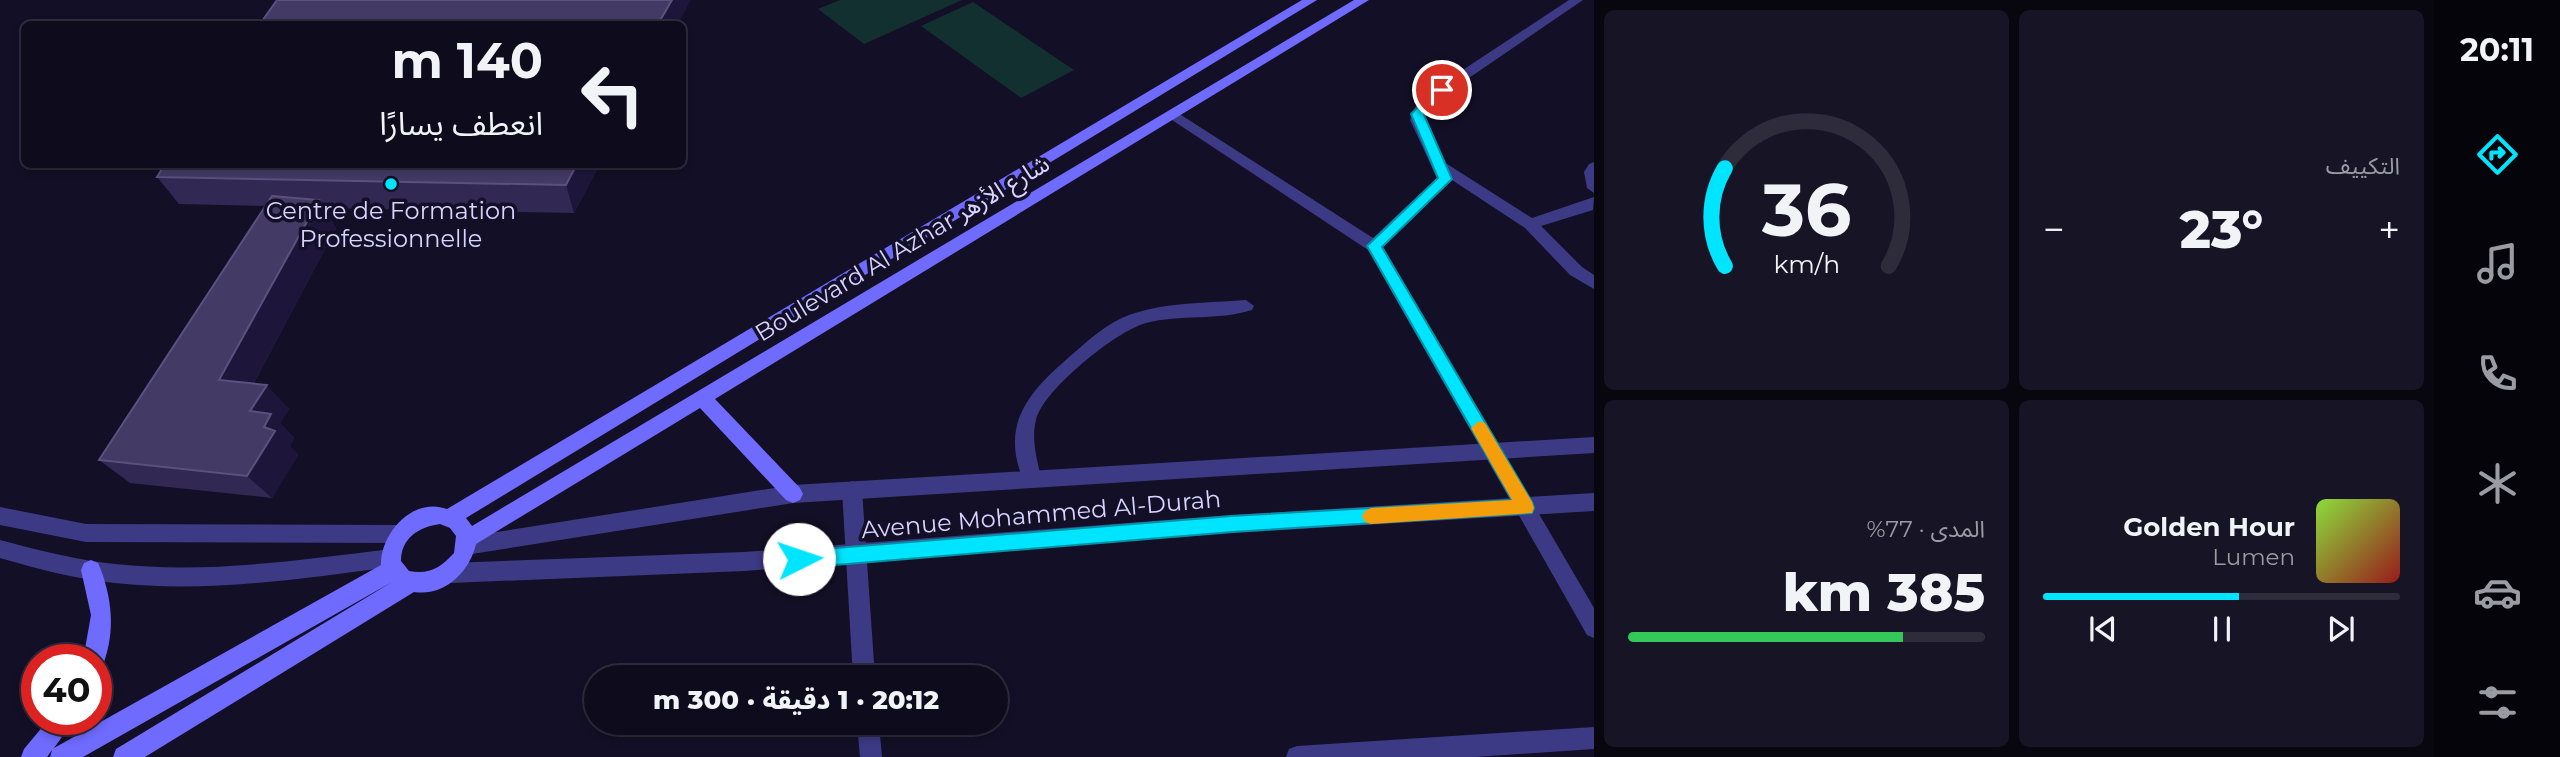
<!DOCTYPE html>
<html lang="ar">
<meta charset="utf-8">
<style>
body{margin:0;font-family:Montserrat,"Noto Sans Arabic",sans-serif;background:#171425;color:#f1f3f6;direction:rtl;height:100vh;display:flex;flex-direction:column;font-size:26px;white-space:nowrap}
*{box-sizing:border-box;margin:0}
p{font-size:23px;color:#9b9ba3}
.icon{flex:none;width:38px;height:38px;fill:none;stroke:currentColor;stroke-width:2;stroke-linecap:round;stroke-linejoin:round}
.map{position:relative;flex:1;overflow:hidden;direction:ltr}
.details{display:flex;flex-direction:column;gap:10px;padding:10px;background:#08060f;width:840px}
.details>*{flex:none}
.guide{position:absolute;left:21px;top:21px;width:665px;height:147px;border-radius:10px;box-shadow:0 4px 10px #0003,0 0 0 2px #2e2b3b;direction:rtl;background:#0e0b1c;color:#f1f3f6;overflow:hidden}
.speed{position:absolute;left:21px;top:644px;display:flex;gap:14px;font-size:35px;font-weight:700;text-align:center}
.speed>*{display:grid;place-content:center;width:91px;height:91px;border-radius:50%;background:#0e0b1c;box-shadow:0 4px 10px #0003,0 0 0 2px #2e2b3b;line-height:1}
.speed .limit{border:10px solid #d22;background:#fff;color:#111}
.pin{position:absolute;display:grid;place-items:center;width:60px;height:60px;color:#fff;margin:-30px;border:4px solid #fff;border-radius:50%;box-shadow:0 2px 7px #0007}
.me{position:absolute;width:77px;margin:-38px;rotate:86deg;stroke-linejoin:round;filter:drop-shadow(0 0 5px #0008)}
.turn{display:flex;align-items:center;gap:24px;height:147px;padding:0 28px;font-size:32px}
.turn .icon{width:91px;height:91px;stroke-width:2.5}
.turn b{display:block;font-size:49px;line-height:60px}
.big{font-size:52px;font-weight:800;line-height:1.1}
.details .tile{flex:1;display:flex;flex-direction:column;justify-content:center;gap:10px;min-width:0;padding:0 24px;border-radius:10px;background:#171425}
.details .dial{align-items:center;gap:0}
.dial svg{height:182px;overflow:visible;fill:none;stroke:#2e2b3b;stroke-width:7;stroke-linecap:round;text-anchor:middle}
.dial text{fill:#f1f3f6;stroke:none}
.song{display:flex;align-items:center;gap:21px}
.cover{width:84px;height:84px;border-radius:10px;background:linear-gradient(135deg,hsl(90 70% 55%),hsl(0 70% 35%))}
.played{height:7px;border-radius:4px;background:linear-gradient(90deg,#00e5ff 55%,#2e2b3b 55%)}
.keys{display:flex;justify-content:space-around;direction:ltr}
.heat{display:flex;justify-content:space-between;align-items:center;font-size:38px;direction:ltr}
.charge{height:10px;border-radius:5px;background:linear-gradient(90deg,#34c759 77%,#2e2b3b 0)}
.details .tiles{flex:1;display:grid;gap:10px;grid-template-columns:repeat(2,1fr)}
.trip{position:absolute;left:584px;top:665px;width:424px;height:70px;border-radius:35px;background:#0e0b1c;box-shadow:0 4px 10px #0003,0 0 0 2px #2e2b3b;font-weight:800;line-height:70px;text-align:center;direction:rtl}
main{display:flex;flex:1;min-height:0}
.menu{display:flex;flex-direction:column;width:126px;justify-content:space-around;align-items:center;background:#06040b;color:#9b9ba3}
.menu .icon{width:49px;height:49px}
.menu .active{color:#00e5ff}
.menu b{font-size:32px;color:#f1f3f6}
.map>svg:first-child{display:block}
</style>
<main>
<nav class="menu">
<b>20:11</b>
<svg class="icon active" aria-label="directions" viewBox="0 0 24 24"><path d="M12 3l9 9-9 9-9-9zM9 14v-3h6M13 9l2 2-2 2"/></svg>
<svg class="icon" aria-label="music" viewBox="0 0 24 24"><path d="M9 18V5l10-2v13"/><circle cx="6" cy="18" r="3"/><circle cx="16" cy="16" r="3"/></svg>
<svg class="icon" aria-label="phone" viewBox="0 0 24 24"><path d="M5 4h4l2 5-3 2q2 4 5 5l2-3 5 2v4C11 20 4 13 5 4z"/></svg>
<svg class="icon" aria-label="climate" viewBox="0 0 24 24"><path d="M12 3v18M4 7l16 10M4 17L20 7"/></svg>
<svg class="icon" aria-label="car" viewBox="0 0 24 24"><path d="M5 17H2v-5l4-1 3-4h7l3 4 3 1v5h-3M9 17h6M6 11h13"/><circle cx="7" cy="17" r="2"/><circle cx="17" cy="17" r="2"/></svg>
<svg class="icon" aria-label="filters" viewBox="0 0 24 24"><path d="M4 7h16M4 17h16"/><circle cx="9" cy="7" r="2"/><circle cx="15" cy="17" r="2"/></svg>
</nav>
<section class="details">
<div class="tiles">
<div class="tile"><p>التكييف</p>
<div class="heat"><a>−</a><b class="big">23°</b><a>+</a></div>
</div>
<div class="tile dial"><svg viewBox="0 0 100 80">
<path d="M14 69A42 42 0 1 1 86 69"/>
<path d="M14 69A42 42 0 0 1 14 26" stroke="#00e5ff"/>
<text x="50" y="56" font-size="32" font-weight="700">36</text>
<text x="50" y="72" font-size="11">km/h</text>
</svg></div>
<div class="tile">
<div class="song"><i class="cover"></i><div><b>Golden Hour</b><p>Lumen</p></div></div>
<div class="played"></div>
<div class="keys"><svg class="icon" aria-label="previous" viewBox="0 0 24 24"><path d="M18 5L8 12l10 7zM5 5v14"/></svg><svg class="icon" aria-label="pause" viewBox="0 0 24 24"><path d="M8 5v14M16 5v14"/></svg><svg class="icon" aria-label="next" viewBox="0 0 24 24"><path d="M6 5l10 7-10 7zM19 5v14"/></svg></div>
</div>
<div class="tile"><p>المدى · 77%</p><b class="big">385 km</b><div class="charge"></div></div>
</div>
</section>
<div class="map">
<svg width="1594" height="757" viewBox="0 0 1594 757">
<rect width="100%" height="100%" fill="#130f26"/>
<path fill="#12302f" d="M840,0H962L864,44L818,9Z
M973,2L1074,70L1021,98L921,26Z"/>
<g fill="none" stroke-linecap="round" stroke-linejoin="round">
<path fill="#3d3a85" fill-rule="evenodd" d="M1569,0H1583L1447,93L1427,110L1424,120L1444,162L1532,218L1594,197L1593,210L1541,226L1582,267L1594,275V289L1570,275L1525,228L1452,180L1383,247L1594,608V638L1587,635L1368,250L1166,116L1168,113H1178L1373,238L1437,178L1410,120L1416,105L1437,87Z
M1594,162V193L1587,188L1584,172L1589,164Z
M1246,300L1254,306L1252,310C1218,321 1180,314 1146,323C1116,331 1043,390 1036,420C1031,439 1037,459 1041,478L1039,484L1032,486L1025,484C997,422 1032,389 1075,352C1092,337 1108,323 1129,315C1166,302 1207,303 1246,300Z
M852,481L859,484L862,490L875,677H853L842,490L845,484Z
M857,723H879L882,757H860Z
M1594,727V749L1475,757H1286L1289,749L1297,746Z"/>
<path fill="#3d3a85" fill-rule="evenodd" d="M1594,437V453L793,503L466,555L459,553L456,546L459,539L466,537L793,485Z
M1594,493V511L1232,533L744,571L450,583L443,580L440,573L443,566L450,563L744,552L1232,515Z
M0,507L86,524L399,525L406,528L409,534L406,540L399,543L86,542L0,525Z
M0,540C38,550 76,560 115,564C207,574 300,560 391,549L398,551L401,558L398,565L391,567C300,579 206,593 115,583C76,579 38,569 0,558Z"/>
<path fill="#6f6bff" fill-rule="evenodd" d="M1302,0H1317L466,518L472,526L1354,0H1369L715,399L800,488L803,494L800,500L793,503L786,500L700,408L476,544C470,571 445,597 414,592L145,757H113L116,749L392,582L83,757H50L52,750L47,757H21L24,749L49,719H75L54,748L381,565C380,534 413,496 447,509ZM440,524L450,528L456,536L454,553C440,568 429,575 409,571L401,561C401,538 419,527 440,524Z
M91,560L98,563L101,570C113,603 115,634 102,668L96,670V660H83L91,615L81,570L84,563Z"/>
</g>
<path fill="#312854" d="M165,164H600L574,213L324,208L336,228L254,383L289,409L280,423L294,438L290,446L298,455L272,498L130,483L99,460L266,206L179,204L157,177Z"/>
<path fill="#1d163a" d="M672,0H691L678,24H658Z
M577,164H600L574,213L566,185Z
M319,200L336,228L242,405L219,380Z
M267,385L289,409L280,423L294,438L290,446L298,455L272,498L247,476L250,411Z"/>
<path fill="#433a66" stroke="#5a527e" stroke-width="2" d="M277,0H672L658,24H260Z
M165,164H577L566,185L157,177Z
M272,196L319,200L219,380L267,385L250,411L271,414L264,427L275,431L247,476L99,460Z"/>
<path fill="#00e5ff" stroke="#0095a6" stroke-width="2" d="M1438,87L1448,90L1424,115L1452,179L1382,247L1532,502L1534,508L1532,513L1232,532L799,568L792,565L790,559L792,553L799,551L1232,516L1512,500L1367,246L1438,178L1411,114Z"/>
<path fill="#f59e0b" d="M1479,421L1485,423L1532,502L1534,508L1532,513L1371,524L1365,522L1362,516L1365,511L1371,508L1512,500L1471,428Z"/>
<circle fill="#00e5ff" stroke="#130f26" stroke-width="2.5" cx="391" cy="184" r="7"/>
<g text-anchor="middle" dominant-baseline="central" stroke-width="7" stroke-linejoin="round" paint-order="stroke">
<g font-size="24" fill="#d9d4ff" stroke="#130f26">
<text x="391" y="210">Centre de Formation<tspan x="391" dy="28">Professionnelle</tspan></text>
</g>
<g font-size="24" fill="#d9d4ff" stroke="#130f26">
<text transform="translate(902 248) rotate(-31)">Boulevard Al Azhar شارع الأزهر</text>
<text transform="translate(1041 514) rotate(-5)">Avenue Mohammed Al-Durah</text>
</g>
</g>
</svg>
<div class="speed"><div class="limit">40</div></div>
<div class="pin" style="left:1442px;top:90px;background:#d93025"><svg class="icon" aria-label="arrive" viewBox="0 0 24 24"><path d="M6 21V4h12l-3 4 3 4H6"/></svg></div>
<svg class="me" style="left:799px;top:559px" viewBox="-20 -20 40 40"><circle r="19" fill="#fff"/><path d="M0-13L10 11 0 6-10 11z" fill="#00e5ff"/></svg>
<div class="trip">20:12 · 1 دقيقة · 300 m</div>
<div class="guide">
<div class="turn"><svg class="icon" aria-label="left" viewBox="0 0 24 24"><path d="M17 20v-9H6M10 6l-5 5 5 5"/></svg><div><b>140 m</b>انعطف يسارًا</div></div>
</div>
</div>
</main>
